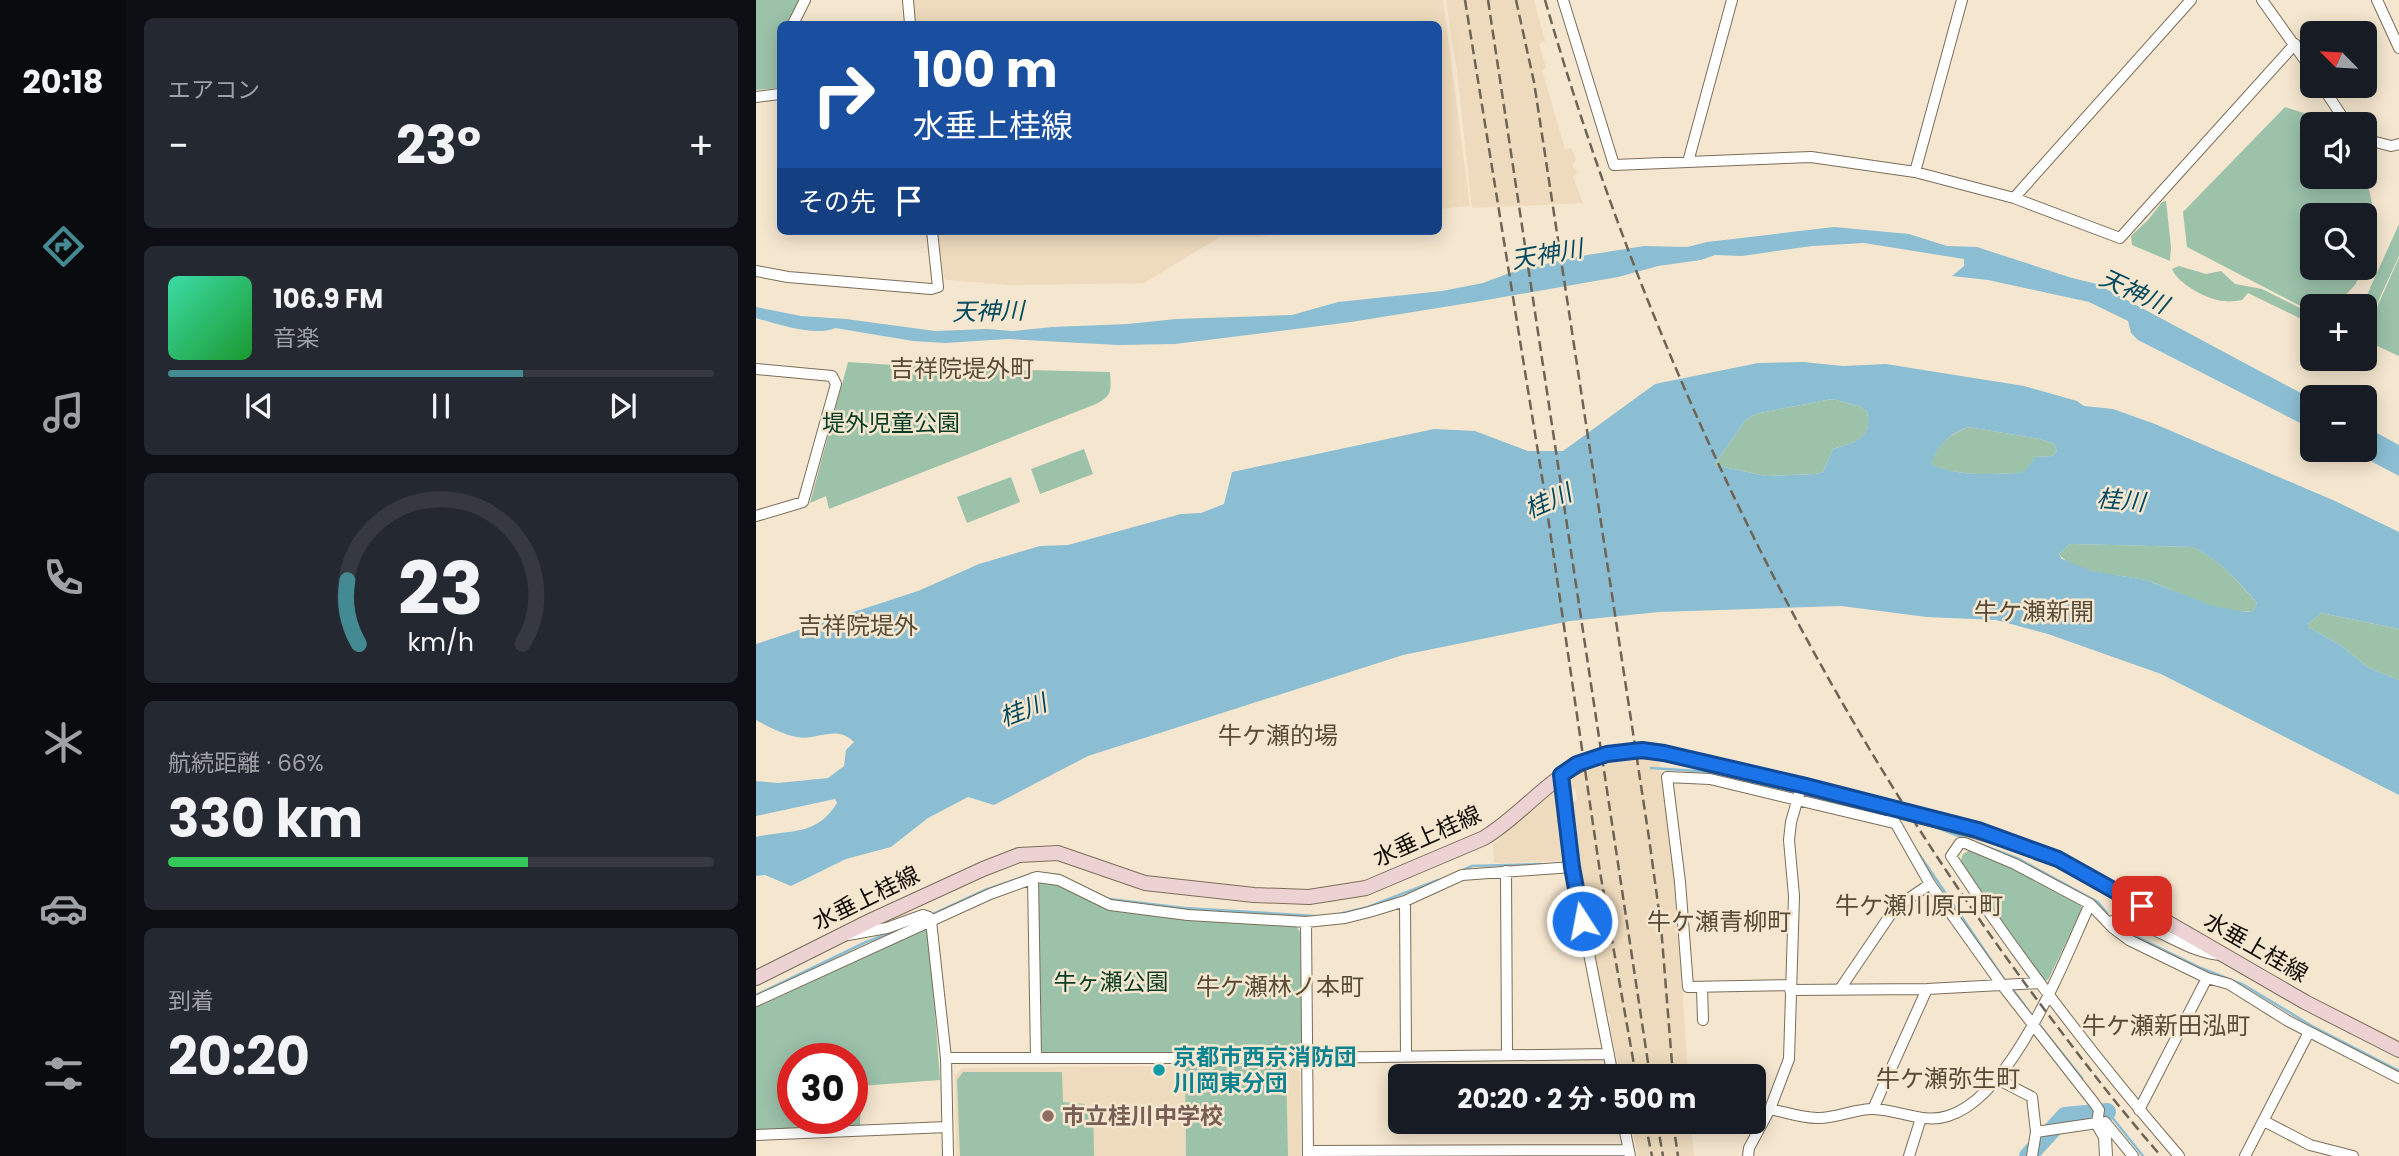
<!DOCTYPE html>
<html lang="ja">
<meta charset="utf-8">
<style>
body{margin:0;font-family:Poppins,"Noto Sans JP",sans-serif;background:#242831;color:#f1f3f6;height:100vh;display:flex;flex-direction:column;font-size:26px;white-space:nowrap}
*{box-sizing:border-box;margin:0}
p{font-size:23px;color:#9ea1a6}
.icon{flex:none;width:38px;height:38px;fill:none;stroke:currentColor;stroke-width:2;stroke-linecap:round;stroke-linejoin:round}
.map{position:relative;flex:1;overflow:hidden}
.side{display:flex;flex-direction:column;gap:18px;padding:18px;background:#0d0f14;width:630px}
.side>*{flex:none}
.guide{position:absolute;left:21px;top:21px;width:665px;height:214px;border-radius:10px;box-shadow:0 4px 18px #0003;background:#1a4fa0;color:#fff;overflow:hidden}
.needle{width:46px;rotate:294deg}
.controls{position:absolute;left:1544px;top:21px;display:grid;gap:14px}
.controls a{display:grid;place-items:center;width:77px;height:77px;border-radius:10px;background:#171b24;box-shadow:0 4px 18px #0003;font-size:35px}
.speed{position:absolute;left:21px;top:1043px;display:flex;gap:14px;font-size:35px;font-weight:700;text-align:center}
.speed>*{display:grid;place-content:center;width:91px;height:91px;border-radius:50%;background:#171b24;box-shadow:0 4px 18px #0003;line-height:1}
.speed .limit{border:10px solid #d22;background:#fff;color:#111}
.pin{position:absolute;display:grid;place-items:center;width:60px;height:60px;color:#fff;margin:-30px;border-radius:14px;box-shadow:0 4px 10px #0006}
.me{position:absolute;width:77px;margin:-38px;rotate:349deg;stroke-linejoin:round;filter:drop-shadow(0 0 5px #0008)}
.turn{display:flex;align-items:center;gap:24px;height:147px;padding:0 21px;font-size:32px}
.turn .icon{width:91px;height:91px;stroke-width:2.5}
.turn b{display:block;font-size:49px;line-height:60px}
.then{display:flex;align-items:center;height:66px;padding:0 21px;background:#0003;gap:14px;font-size:26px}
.big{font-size:52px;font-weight:700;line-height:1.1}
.side .tile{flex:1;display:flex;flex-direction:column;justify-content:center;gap:10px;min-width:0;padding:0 24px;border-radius:10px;background:#242831}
.side .dial{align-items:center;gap:0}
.dial svg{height:182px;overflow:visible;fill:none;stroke:#363941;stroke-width:7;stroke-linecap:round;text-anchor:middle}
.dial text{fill:#f1f3f6;stroke:none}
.song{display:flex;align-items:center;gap:21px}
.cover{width:84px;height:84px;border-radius:10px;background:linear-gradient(135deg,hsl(160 70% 55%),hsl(130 70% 35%))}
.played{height:7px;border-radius:4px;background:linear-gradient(90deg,#438a93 65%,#363941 65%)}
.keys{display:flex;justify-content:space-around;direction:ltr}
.heat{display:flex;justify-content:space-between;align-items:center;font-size:38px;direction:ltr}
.charge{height:10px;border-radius:5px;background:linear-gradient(90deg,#34c759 66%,#363941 0)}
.trip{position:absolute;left:632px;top:1064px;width:378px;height:70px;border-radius:10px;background:#171b24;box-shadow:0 4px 18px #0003;font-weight:700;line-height:70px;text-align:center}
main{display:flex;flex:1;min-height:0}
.menu{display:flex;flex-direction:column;width:126px;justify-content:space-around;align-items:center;background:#090b0e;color:#9ea1a6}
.menu .icon{width:49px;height:49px}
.menu .on{color:#438a93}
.menu b{font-size:32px;color:#f1f3f6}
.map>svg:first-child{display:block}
</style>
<main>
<nav class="menu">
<b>20:18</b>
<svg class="icon on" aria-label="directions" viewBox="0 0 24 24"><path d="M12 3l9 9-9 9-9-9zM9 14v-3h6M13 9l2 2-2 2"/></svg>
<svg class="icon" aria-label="music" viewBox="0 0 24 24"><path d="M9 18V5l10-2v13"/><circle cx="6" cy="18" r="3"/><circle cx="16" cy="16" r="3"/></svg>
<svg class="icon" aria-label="phone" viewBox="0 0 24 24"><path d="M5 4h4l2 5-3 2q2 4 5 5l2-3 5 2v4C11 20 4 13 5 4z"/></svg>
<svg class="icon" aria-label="climate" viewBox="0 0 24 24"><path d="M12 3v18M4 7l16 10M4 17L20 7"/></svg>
<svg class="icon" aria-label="car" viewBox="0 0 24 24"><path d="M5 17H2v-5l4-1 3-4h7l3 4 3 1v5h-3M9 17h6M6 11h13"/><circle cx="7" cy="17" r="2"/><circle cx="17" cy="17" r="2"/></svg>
<svg class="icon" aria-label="filters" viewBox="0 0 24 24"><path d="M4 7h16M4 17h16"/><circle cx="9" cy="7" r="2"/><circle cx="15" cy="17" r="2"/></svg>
</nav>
<section class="side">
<div class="tile"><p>エアコン</p>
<div class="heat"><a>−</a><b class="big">23°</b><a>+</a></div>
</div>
<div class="tile">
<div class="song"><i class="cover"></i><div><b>106.9 FM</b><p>音楽</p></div></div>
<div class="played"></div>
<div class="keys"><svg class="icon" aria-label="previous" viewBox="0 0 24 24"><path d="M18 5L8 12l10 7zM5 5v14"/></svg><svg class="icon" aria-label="pause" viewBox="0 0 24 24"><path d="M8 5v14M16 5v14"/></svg><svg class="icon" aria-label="next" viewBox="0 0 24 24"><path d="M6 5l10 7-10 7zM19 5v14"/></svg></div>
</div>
<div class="tile dial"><svg viewBox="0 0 100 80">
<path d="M14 69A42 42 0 1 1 86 69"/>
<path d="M14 69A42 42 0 0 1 9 41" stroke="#438a93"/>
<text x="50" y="56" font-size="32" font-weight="700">23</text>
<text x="50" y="72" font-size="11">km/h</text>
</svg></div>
<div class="tile"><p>航続距離 · 66%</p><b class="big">330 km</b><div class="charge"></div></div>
<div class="tile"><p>到着</p><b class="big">20:20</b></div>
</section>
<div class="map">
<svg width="1643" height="1156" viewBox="0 0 1643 1156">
<rect width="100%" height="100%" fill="#f5e6cf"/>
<path fill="#eedbbd" d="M156,0H687L714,206L683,209L682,24H159Z
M690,0H778L789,41L783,44L790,68L786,70L809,149L815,148L820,159L816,167L819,168L821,173L817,177L827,203L716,208L701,71Z
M182,231H550L502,237H464L388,283L255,285L191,280L187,277Z
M885,754L903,757L920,894L932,1076H865L853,1024L855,1019L854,1014L849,1011L820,846L814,803L821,800L819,788L813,789V779L831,771L837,764Z
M798,791L807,859L805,861L738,863L737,844Z
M536,1065L544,1072L545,1156H200L199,1075L206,1068Z
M875,1122H935L938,1156H882Z"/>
<path fill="#9cc2aa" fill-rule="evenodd" d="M0,0H45L34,24H24V88L0,90Z
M1529,107L1554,115L1570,124H1556V177L1608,176C1621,206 1620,237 1608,268V215H1556V268H1608L1599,285L1579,306H1556V312L1431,247L1427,212Z
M1410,201L1415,247L1414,261L1376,245L1375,236L1392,220L1406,202Z
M1643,224V256L1608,332V306H1606Z
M1643,258V356L1608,340V336Z
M1423,266L1450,274L1465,271L1479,284L1506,289L1556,314V324L1492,293L1486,300C1480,301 1474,302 1468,301C1452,300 1422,284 1416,269Z
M92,362L184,368L354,372C355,390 357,395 340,404L73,509L70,496L54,503Z
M1076,399L1105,407L1111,412C1117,440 1099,442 1077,449L1067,472L1060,474L1010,476L958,465L989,421L999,414Z
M1212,427L1284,439L1298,444L1301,451L1296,456L1279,457L1270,471L1262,473C1231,474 1203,477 1174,464C1185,442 1190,437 1212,427Z
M328,449L337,474L284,494L275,469Z
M255,477L264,502L211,523L201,497Z
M1314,544L1436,547C1464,559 1481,581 1501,603L1497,611C1462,616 1424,591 1392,581C1368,574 1319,575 1303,554Z
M1565,613L1643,629V680L1611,667L1586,646L1552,627V624Z
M1214,850L1265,871L1324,904L1326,909L1292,980H1286L1204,863L1207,854Z
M284,883L299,884L349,909L540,926L544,932L547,1048L542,1053L290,1054L284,1050L281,889Z
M168,929L173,931L184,1080L105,1086L104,1127L0,1131V1007ZM37,1059H96V1118H37Z
M429,1066H530L532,1156H430Z
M207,1072H306L307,1102L329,1104V1108L337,1109L338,1156H204L201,1080Z"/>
<path fill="#8cbed3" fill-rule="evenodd" d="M1078,227L1153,234L1191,246L1221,247L1316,278L1341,284L1556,399V429L1382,340L1375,333L1372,321L1333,302L1232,280L1196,276L1208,266V259L1108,243L1056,246L986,256L959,255L945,260L902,266L862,277L725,301L595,322L419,344L362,345L252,339L189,343L157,341L79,328C61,337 20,324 0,318V307L45,316L90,319L179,331L231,329L257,331L296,327L372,324L420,319L536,315L582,302L686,291L727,283L759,271L825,256L888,246L931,247L951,242Z
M1047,362L1087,366L1130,364L1268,386L1321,401L1328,406L1357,409L1399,424L1579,501L1643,532V629L1565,613L1552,624V627L1586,646L1611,667L1643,680V795L1405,674L1292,634L1240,620L1171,617L1085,606L903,612L814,621L647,655L332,756L238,805L212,797L172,818L135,847L90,859L35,886L9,875L0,876V837C34,829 60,837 81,803L79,799L0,816V781L22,783L72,778L88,766L90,750L98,742C80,724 61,741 41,737C26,734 13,727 0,720V644L162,591L223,564L284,546L312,545L425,514L445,513L468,504L476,472L678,429L719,431L772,451H807L899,384L1002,363ZM1076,399L1105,407L1111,412C1117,440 1098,442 1077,449L1067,472L1060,474L1010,476L958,465L989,421L999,414ZM1212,427L1284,439L1298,444L1301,451L1296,456L1279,457L1270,470L1262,473C1232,474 1203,477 1175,464C1183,444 1192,435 1212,427ZM1314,544L1436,547C1463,559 1482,581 1501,603L1497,611L1490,612L1457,606L1390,580L1336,571L1306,559L1303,554Z
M1608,426L1643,445V476L1594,450H1608Z"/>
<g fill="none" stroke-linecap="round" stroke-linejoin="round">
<path stroke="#8cbed3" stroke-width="2.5" d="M895,768L955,772
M978,777L1040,793
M803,791L801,792L810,859L805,864
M1046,794L1104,808
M1179,827L1263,859L1342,902L1351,913
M1163,854L1250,982
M705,871L716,866L785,864
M282,873L303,875
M353,899L428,908L559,916
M583,914L612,907L682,880
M175,915L229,890L275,874
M1367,930L1445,968L1488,985L1556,1026L1643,1071
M1255,987L1278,1018
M0,995L110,942L150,927
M1282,1023L1326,1078
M1347,1106L1387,1156"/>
<path stroke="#8cbed3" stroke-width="18" d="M1272,1156L1309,1116L1351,1112"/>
<defs>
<path id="minor" d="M152,0L154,24
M807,0L858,165L1055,157L1159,172L1258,198L1435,0
M1506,0L1556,70
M1621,0L1643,48
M37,24L49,0
M1566,86L1591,124
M0,97L24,94
M1608,139L1635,146L1643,144
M932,162L976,0
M1159,172L1206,0
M1258,198L1364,238L1539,44
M0,271L32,277L175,289L182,287L176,231
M0,369L76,376L80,384L47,502L0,516
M805,775L816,867L857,1076
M1136,817L1174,884L1246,985L1339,1104L1343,1110L1341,1123L1349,1122L1377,1156
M750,871L751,1054
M277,878L280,1058
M649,901L650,1055
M550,922L552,1156
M1351,922C1388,912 1426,954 1466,955
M92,935L131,928L167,915L173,917L175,921L190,1058L192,1156
M1034,985L932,987L924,882L911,777L954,779L1138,823
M946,987L947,1020
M1084,989L1139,908L1174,884
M1034,990L1171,989L1284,983
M0,1001L234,894L281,877L303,880L354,905L432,915L550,922L589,918L613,912L649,901L706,875L816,867
M190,1058H551L853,1054
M1241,1079L1276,1097L1280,1132L1276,1156
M1014,1109C1029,1112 1045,1118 1061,1118C1080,1119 1100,1108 1118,1109C1143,1110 1168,1124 1192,1116C1257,1096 1307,962 1334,904
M1117,1109L1171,989
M1383,1110L1451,978
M1508,1121L1554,1145L1597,1156
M867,1122L874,1156
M1280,1132L1341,1123
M0,1135L191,1127
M552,1151L872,1150
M992,1156L993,1148L1014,1109L1033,1059L1038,896L1033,840L1035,822L1044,791
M1153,1156L1165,1118
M1423,1156C1341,1061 1264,961 1195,856L1204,843H1209L1259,864L1334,904L1357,928L1373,940L1451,978L1473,984L1532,1021L1643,1078
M1489,1156L1553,1032"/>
<path id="tertiary" d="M1341,1123L1349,1137L1350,1156"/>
<path id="secondary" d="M0,978L116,920L227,869L263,855L302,853L389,883L498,895L553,897L610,888L728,838C771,812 799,767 850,755C891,744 930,759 969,768C1009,777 1049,786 1088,797C1161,816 1231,831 1302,859L1549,1002L1643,1050"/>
</defs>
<use href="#minor" stroke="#7b6e59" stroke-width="12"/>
<use href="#tertiary" stroke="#7b6e59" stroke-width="14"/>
<use href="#secondary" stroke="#7b6e59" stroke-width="16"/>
<use href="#minor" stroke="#fff" stroke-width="10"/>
<use href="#tertiary" stroke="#fff" stroke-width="12"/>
<use href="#secondary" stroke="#edd2d4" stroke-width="14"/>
<path stroke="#6d6456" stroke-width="2.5" stroke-dasharray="10 5" stroke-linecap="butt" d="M709,0L787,483L844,872L880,1076
M732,0L894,1076
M760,0L778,82L893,838L905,926L917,1076
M789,0C893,361 1060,704 1285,1005C1324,1057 1363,1108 1405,1156
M889,1122L896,1156
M901,1122L907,1156
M917,1122L922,1156"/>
</g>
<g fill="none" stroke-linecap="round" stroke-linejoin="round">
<defs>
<path id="route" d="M826,921L816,867L805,775L821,764L851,754L886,750L908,753L1046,785L1222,830L1302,859L1386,906"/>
</defs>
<use href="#route" stroke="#114b97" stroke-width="18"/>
<use href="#route" stroke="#1a73e8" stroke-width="12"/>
</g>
<circle fill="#0f9aa8" stroke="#f5e6cf" stroke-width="2.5" cx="403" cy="1070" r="7"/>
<circle fill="#8d6e63" stroke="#f5e6cf" stroke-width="2.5" cx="292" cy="1116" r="7"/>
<g text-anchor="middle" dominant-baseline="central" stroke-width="5" stroke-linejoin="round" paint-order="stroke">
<g font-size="23" fill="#033c23" stroke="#f5e6cf">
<text x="135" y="423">堤外児童公園</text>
<text x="355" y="982">牛ヶ瀬公園</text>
</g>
<g font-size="23" fill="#120d06" stroke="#f5e6cf">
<text transform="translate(671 836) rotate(-24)">水垂上桂線</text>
<text transform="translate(110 898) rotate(-26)">水垂上桂線</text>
<text transform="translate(1500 947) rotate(30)">水垂上桂線</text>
</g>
<g font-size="23" font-weight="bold" fill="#0d838f" stroke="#f5e6cf" text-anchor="start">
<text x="417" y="1057">京都市西京消防団<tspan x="417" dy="26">川岡東分団</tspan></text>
</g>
<g font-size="23" font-weight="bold" fill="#785e54" stroke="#f5e6cf" text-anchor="start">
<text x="306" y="1116">市立桂川中学校</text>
</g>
<g font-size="24" font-style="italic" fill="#00495f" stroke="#f5e6cf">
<text transform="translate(791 254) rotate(-10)">天神川</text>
<text transform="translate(1378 291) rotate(25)">天神川</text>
<text transform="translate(232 311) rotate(-1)">天神川</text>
<text transform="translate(1365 500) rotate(5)">桂川</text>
<text transform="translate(792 501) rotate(-24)">桂川</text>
<text transform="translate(267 710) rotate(-21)">桂川</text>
</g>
<g font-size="24" fill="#584c38" stroke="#f5e6cf">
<text x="206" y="368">吉祥院堤外町</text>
<text x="1278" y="611">牛ケ瀬新開</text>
<text x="102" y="625">吉祥院堤外</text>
<text x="522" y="735">牛ケ瀬的場</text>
<text x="1163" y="905">牛ケ瀬川原口町</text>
<text x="963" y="921">牛ケ瀬青柳町</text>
<text x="524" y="986">牛ケ瀬林ノ本町</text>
<text x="1410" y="1025">牛ケ瀬新田泓町</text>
<text x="1192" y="1078">牛ケ瀬弥生町</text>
</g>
</g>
</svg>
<div class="controls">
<a><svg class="needle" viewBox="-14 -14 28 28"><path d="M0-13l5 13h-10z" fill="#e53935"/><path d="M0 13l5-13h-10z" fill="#9ea1a6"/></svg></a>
<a><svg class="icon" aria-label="sound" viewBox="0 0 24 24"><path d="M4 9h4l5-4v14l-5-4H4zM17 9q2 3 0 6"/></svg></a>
<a><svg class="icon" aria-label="search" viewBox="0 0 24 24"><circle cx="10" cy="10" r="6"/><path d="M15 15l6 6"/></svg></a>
<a>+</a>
<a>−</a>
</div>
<div class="speed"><div class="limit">30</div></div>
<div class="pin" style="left:1386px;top:906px;background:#d93025"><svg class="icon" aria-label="arrive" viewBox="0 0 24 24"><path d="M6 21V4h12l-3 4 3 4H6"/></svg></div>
<svg class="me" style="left:826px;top:921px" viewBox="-20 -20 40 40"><circle r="17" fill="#1a73e8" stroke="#fff" stroke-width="3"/><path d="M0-11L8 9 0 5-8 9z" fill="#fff"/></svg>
<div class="trip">20:20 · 2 分 · 500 m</div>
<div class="guide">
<div class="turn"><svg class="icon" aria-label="right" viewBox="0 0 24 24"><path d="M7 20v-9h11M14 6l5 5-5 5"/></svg><div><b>100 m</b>水垂上桂線</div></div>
<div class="then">その先<svg class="icon" aria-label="arrive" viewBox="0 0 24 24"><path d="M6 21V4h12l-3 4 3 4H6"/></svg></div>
</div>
</div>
</main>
